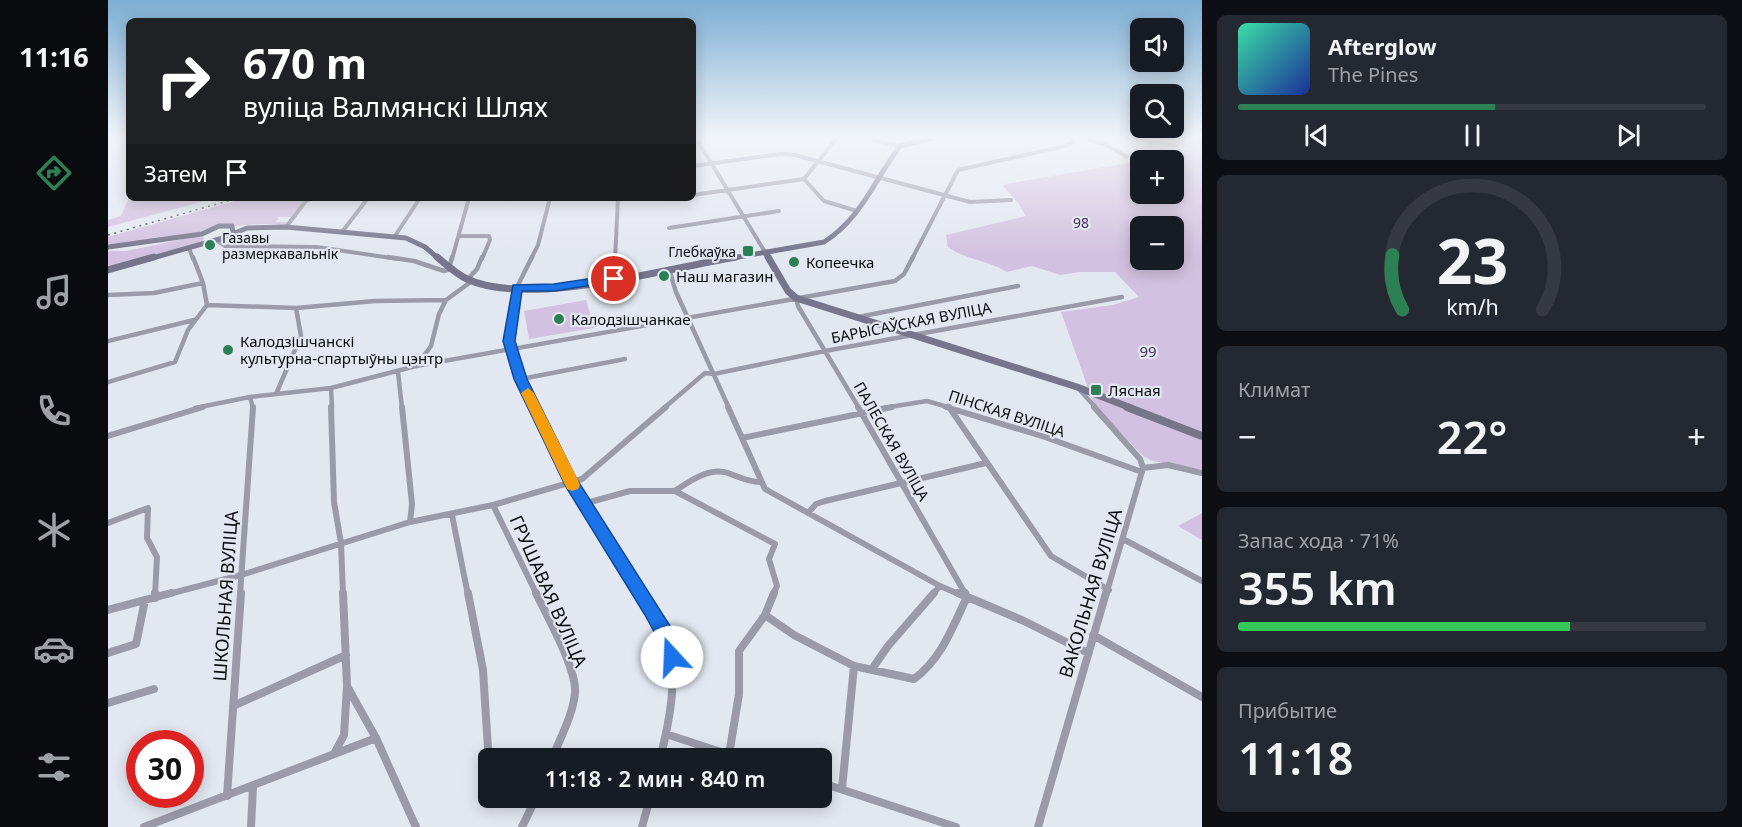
<!DOCTYPE html>
<html lang="ru">
<meta charset="utf-8">
<style>
body{margin:0;font-family:"Noto Sans",sans-serif;background:#242831;color:#f1f3f6;height:100vh;display:flex;flex-direction:column;font-size:22px;white-space:nowrap}
*{box-sizing:border-box;margin:0}
p{font-size:20px;color:#9ea1a6}
.icon{flex:none;width:33px;height:33px;fill:none;stroke:currentColor;stroke-width:2;stroke-linecap:round;stroke-linejoin:round}
.map{position:relative;flex:1;overflow:hidden}
.side{display:flex;flex-direction:column;gap:15px;padding:15px;background:#0d0f14;width:540px}
.side>*{flex:none}
.banner{position:absolute;left:18px;top:18px;width:570px;height:183px;border-radius:9px;box-shadow:0 3px 15px #0003;background:#202124;color:#fff;overflow:hidden}
.buttons{position:absolute;left:1022px;top:18px;display:grid;gap:12px}
.buttons a{display:grid;place-items:center;width:54px;height:54px;border-radius:9px;background:#171b24;box-shadow:0 3px 15px #0003;font-size:30px}
.speed{position:absolute;left:18px;top:730px;display:flex;gap:12px;font-size:30px;font-weight:700;text-align:center}
.speed>*{display:grid;place-content:center;width:78px;height:78px;border-radius:50%;background:#171b24;box-shadow:0 3px 15px #0003;line-height:1}
.speed .limit{border:9px solid #d22;background:#fff;color:#111}
.pin{position:absolute;display:grid;place-items:center;width:51px;height:51px;color:#fff;margin:-26px;border:3px solid #fff;border-radius:50%;box-shadow:0 2px 6px #0007}
.me{position:absolute;width:66px;margin:-33px;rotate:340deg;stroke-linejoin:round;filter:drop-shadow(0 0 4px #0008)}
.turn{display:flex;align-items:center;gap:21px;height:126px;padding:0 18px;font-size:27px}
.turn .icon{width:78px;height:78px;stroke-width:2.5}
.turn b{display:block;font-size:42px;line-height:51px}
.then{display:flex;align-items:center;height:57px;padding:0 18px;background:#0003;gap:12px;font-size:22px}
.big{font-size:45px;font-weight:600;line-height:1.1}
.side .tile{flex:1;display:flex;flex-direction:column;justify-content:center;gap:9px;min-width:0;padding:0 21px;border-radius:9px;background:#242831}
.side .dial{align-items:center;gap:0}
.dial svg{height:156px;overflow:visible;fill:none;stroke:#363941;stroke-width:7;stroke-linecap:round;text-anchor:middle}
.dial text{fill:#f1f3f6;stroke:none}
.song{display:flex;align-items:center;gap:18px}
.cover{width:72px;height:72px;border-radius:9px;background:linear-gradient(135deg,hsl(160 70% 55%),hsl(230 70% 35%))}
.played{height:6px;border-radius:3px;background:linear-gradient(90deg,#2d8053 55%,#363941 55%)}
.keys{display:flex;justify-content:space-around;direction:ltr}
.heat{display:flex;justify-content:space-between;align-items:center;font-size:33px;direction:ltr}
.charge{height:9px;border-radius:4px;background:linear-gradient(90deg,#34c759 71%,#363941 0)}
.trip{position:absolute;left:370px;top:748px;width:354px;height:60px;border-radius:9px;background:#171b24;box-shadow:0 3px 15px #0003;font-weight:600;line-height:60px;text-align:center}
main{display:flex;flex:1;min-height:0}
.tab-bar{display:flex;flex-direction:column;width:108px;justify-content:space-around;align-items:center;background:#090b0e;color:#9ea1a6}
.tab-bar .icon{width:42px;height:42px}
.tab-bar .selected{color:#2d8053}
.tab-bar b{font-size:27px;color:#f1f3f6}
.map>svg:first-child{display:block}
</style>
<main>
<nav class="tab-bar">
<b>11:16</b>
<svg class="icon selected" aria-label="directions" viewBox="0 0 24 24"><path d="M12 3l9 9-9 9-9-9zM9 14v-3h6M13 9l2 2-2 2"/></svg>
<svg class="icon" aria-label="music" viewBox="0 0 24 24"><path d="M9 18V5l10-2v13"/><circle cx="6" cy="18" r="3"/><circle cx="16" cy="16" r="3"/></svg>
<svg class="icon" aria-label="phone" viewBox="0 0 24 24"><path d="M5 4h4l2 5-3 2q2 4 5 5l2-3 5 2v4C11 20 4 13 5 4z"/></svg>
<svg class="icon" aria-label="climate" viewBox="0 0 24 24"><path d="M12 3v18M4 7l16 10M4 17L20 7"/></svg>
<svg class="icon" aria-label="car" viewBox="0 0 24 24"><path d="M5 17H2v-5l4-1 3-4h7l3 4 3 1v5h-3M9 17h6M6 11h13"/><circle cx="7" cy="17" r="2"/><circle cx="17" cy="17" r="2"/></svg>
<svg class="icon" aria-label="filters" viewBox="0 0 24 24"><path d="M4 7h16M4 17h16"/><circle cx="9" cy="7" r="2"/><circle cx="15" cy="17" r="2"/></svg>
</nav>
<div class="map">
<svg width="1094" height="827" viewBox="0 0 1094 827">
<rect width="100%" height="100%" fill="#e3e7f1"/>
<path fill="#d2c1e0" fill-rule="evenodd" d="M1064,138H1094V432L980,388L953,312L1005,305L1031,297L1007,272H971L952,275L924,266L899,272C880,260 858,260 840,247L838,235L918,216L910,203L895,186L898,184L1032,161V194H1065V160H1032L1021,154L1033,152L1032,148L1047,145L1063,152L1082,150ZM1032,226H1065V260H1032Z
M26,198H107L0,227V220L13,216L19,202Z
M138,198H199L183,217H171L168,222H180L177,225C118,219 60,245 0,244V237Z
M91,236L96,238L94,242L0,268V251H18Z
M478,300L486,328L421,339L416,311Z
M981,394L1094,439V470L1044,461L1035,456L989,408Z
M1094,513V540L1070,526Z"/>
<g fill="none" stroke-linecap="round" stroke-linejoin="round">
<path stroke="#9b9aa9" stroke-width="4" d="M588,138L657,252
M729,138L696,179L716,201L749,211
M758,138L792,146
M972,138L997,144L1019,157
M1031,138L1045,143L1069,145
M585,166L673,154L687,155L862,202L903,200
M585,195L696,179
M557,199L565,198
M178,227L198,201L205,198
M561,228L671,211
M234,232L260,198
M287,236L312,198
M352,236H381L382,240L374,259
M108,240L117,246L209,247L290,259
M81,248L85,259
M344,259L361,198
M423,259L430,245L442,198
M507,259L510,198
M804,259L850,170L957,146L963,143L964,138"/>
<path stroke="#9b9aa9" stroke-width="4.5" d="M280,257L306,261L336,271L345,268
M424,257L408,289L402,349L427,408
M342,265L344,257
M561,269L568,292L621,408
M360,279L369,269L374,257
M506,279L507,257
M0,295L46,293L95,283
M688,298L690,306L751,408
M99,305L188,308L267,301L338,300L364,281
M750,317L910,286
M0,341L86,320
M309,365L323,346L331,314L338,300
M290,372L294,408
M413,379L517,359
M0,382L67,362L80,330L99,305L95,283L85,257
M223,388L224,408
M970,388L988,408
M168,394L193,336L188,308
M142,397L145,408
M840,406L842,408
M87,408L142,397L223,388L308,366L787,281L796,274L805,257
M556,408L597,373L606,374L717,351L1014,297
M775,408L819,401L843,408"/>
<path stroke="#9b9aa9" stroke-width="6" d="M223,407L226,502L233,543L235,595
M294,407L304,504L302,522
M426,407L463,482L532,595
M620,407L657,489L832,586L853,595
M750,407L858,595
M838,407L937,437L1034,472
M841,407L943,556L1001,590
M986,407L1032,459L1035,468L998,595
M0,436L95,407
M634,438L784,407
M1035,468L1060,465L1094,473
M567,491C582,481 601,467 620,473C631,477 640,482 652,482
M475,504L522,491H567L667,544L661,559L669,586L665,595
M385,505L429,595
M700,513L708,504L717,501L878,463
M344,515L360,595
M0,523L40,508L39,538L49,557L47,595
M1015,539L1094,581
M57,595L133,575L302,522L385,505L474,479L558,407
M132,595L145,407
M824,595L832,586"/>
<path stroke="#9b9aa9" stroke-width="8" d="M360,593L375,670L381,764
M428,593C439,616 469,669 467,693C465,715 452,738 444,759
M531,593C540,607 549,620 556,634C573,669 561,723 552,759
M850,593L916,621L980,653
M47,598V593
M0,610L63,593
M657,615L686,635L746,666L806,679C834,658 844,628 859,597L857,593
M985,635L1094,697
M0,653L28,644L37,600
M764,669L780,646L826,593
M240,688L268,738L308,827
M0,703L46,689
M125,706L238,655
M558,734L634,759
M227,752L236,735L239,686L235,593
M621,755L631,694V651L657,615L666,593
M714,783L848,827
M734,789L746,666
M119,796L133,593
M36,827L268,738
M143,827L145,787
M414,827L428,798
M534,827L542,798
M930,827L998,593"/>
<path stroke="#76758b" stroke-width="5" d="M0,247L94,234L111,226H124L125,233
M657,252L661,259
M41,259L115,238L139,228L178,227L298,238L317,247L331,259
M619,259L716,242C753,219 767,179 792,146L823,138"/>
<path stroke="#76758b" stroke-width="7" d="M329,257C339,265 348,274 359,279C421,308 560,268 628,257
M660,257L680,291L688,298L969,387L1023,408
M0,270L46,257"/>
<path stroke="#76758b" stroke-width="8" d="M1019,407L1094,436"/>
<path stroke="#4d4f54" stroke-width="1.5" stroke-dasharray="2 4.5" stroke-linecap="butt" d="M0,235L130,198"/>
</g>
<linearGradient id="sky" x2="0" y2="1"><stop stop-color="#7caed3"/><stop offset="0.54" stop-color="#f2f4f9"/><stop offset="1" stop-color="#f2f4f9" stop-opacity="0"/></linearGradient>
<rect width="1094" height="254" fill="url(#sky)"/>
<path fill="#1a73e8" stroke="#114b97" stroke-width="1.5" d="M506,275L510,276V281L446,291H414L407,341L419,379L468,478L564,629L573,657L571,664L564,666L558,664L550,639L537,615L458,487L406,379L395,341L405,285L446,284Z"/>
<path fill="#f59e0b" d="M420,388L426,393L470,480L472,485L470,489L464,491L459,489L413,393Z"/>
<g fill="#2d8053" stroke="#e3e7f1" stroke-width="2">
<circle cx="102" cy="245" r="6"/>
<rect x="634" y="245" width="12" height="12" rx="3"/>
<circle cx="686" cy="262" r="6"/>
<circle cx="556" cy="276" r="6"/>
<circle cx="451" cy="319" r="6"/>
<circle cx="120" cy="350" r="6"/>
<rect x="982" y="384" width="12" height="12" rx="3"/>
</g>
<g text-anchor="middle" dominant-baseline="central" stroke-width="4.5" stroke-linejoin="round" paint-order="stroke">
<g font-size="14" fill="#492f5b" stroke="#e3e7f1">
<text x="973" y="222">98</text>
</g>
<g font-size="14" fill="#0a0b0e" stroke="#e3e7f1" text-anchor="start">
<text x="114" y="237">Газавы<tspan x="114" dy="16">размеркавальнік</tspan></text>
<text x="628" y="251" text-anchor="end">Глебкаўка</text>
</g>
<g font-size="15" fill="#0a0b0e" stroke="#e3e7f1" text-anchor="start">
<text x="698" y="262">Копеечка</text>
<text x="568" y="276">Наш магазин</text>
<text x="463" y="319">Калодзішчанкае</text>
<text x="132" y="341">Калодзішчанскі<tspan x="132" dy="17">культурна-спартыўны цэнтр</tspan></text>
<text x="1000" y="390">Лясная</text>
</g>
<g font-size="15" fill="#0a0b0e" stroke="#e3e7f1">
<text transform="translate(803 322) rotate(-11)">БАРЫСАЎСКАЯ ВУЛІЦА</text>
<text transform="translate(899 413) rotate(18)">ПІНСКАЯ ВУЛІЦА</text>
<text transform="translate(784 441) rotate(60)">ПАЛЕСКАЯ ВУЛІЦА</text>
</g>
<g font-size="15" fill="#492f5b" stroke="#e3e7f1">
<text x="1040" y="351">99</text>
</g>
<g font-size="18" fill="#0a0b0e" stroke="#e3e7f1">
<text transform="translate(441 591) rotate(66)">ГРУШАВАЯ ВУЛІЦА</text>
<text transform="translate(982 593) rotate(-73)">ВАКОЛЬНАЯ ВУЛІЦА</text>
<text transform="translate(117 596) rotate(-86)">ШКОЛЬНАЯ ВУЛІЦА</text>
</g>
</g>
</svg>
<div class="buttons">
<a><svg class="icon" aria-label="sound" viewBox="0 0 24 24"><path d="M4 9h4l5-4v14l-5-4H4zM17 9q2 3 0 6"/></svg></a>
<a><svg class="icon" aria-label="search" viewBox="0 0 24 24"><circle cx="10" cy="10" r="6"/><path d="M15 15l6 6"/></svg></a>
<a>+</a>
<a>−</a>
</div>
<div class="speed"><div class="limit">30</div></div>
<div class="pin" style="left:506px;top:279px;background:#d93025"><svg class="icon" aria-label="arrive" viewBox="0 0 24 24"><path d="M6 21V4h12l-3 4 3 4H6"/></svg></div>
<svg class="me" style="left:564px;top:657px" viewBox="-20 -20 40 40"><circle r="19" fill="#fff"/><path d="M0-13L10 11 0 6-10 11z" fill="#1a73e8"/></svg>
<div class="trip">11:18 · 2 мин · 840 m</div>
<div class="banner">
<div class="turn"><svg class="icon" aria-label="right" viewBox="0 0 24 24"><path d="M7 20v-9h11M14 6l5 5-5 5"/></svg><div><b>670 m</b>вуліца Валмянскі Шлях</div></div>
<div class="then">Затем<svg class="icon" aria-label="arrive" viewBox="0 0 24 24"><path d="M6 21V4h12l-3 4 3 4H6"/></svg></div>
</div>
</div>
<section class="side">
<div class="tile">
<div class="song"><i class="cover"></i><div><b>Afterglow</b><p>The Pines</p></div></div>
<div class="played"></div>
<div class="keys"><svg class="icon" aria-label="previous" viewBox="0 0 24 24"><path d="M18 5L8 12l10 7zM5 5v14"/></svg><svg class="icon" aria-label="pause" viewBox="0 0 24 24"><path d="M8 5v14M16 5v14"/></svg><svg class="icon" aria-label="next" viewBox="0 0 24 24"><path d="M6 5l10 7-10 7zM19 5v14"/></svg></div>
</div>
<div class="tile dial"><svg viewBox="0 0 100 80">
<path d="M14 69A42 42 0 1 1 86 69"/>
<path d="M14 69A42 42 0 0 1 9 41" stroke="#2d8053"/>
<text x="50" y="56" font-size="32" font-weight="700">23</text>
<text x="50" y="72" font-size="11">km/h</text>
</svg></div>
<div class="tile"><p>Климат</p>
<div class="heat"><a>−</a><b class="big">22°</b><a>+</a></div>
</div>
<div class="tile"><p>Запас хода · 71%</p><b class="big">355 km</b><div class="charge"></div></div>
<div class="tile"><p>Прибытие</p><b class="big">11:18</b></div>
</section>
</main>
